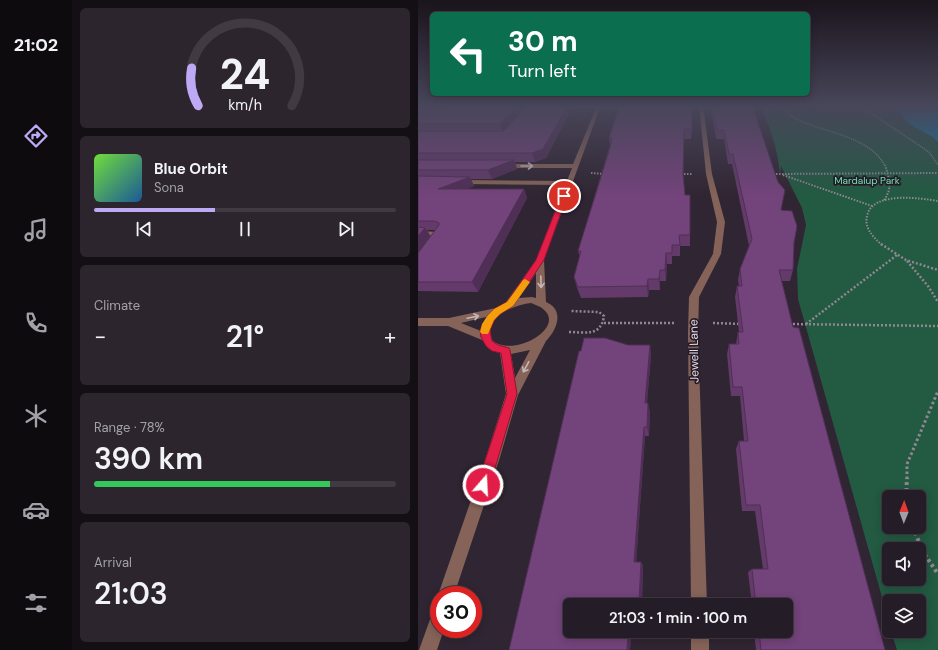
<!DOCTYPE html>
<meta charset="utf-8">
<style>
body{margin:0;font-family:"DM Sans",sans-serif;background:#2c252e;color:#f1f3f6;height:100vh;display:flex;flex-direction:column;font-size:15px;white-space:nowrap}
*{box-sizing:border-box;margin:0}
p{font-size:13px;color:#a3a1a7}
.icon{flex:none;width:22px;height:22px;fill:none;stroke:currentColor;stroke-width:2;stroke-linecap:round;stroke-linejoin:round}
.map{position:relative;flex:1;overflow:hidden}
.details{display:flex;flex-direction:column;gap:8px;padding:8px;background:#140f15;width:346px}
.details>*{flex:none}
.hud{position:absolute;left:12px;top:12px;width:380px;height:84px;border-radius:6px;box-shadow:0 2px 10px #0003,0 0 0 1px #413a43;background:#0b6e4f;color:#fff;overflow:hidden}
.needle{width:26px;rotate:1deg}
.buttons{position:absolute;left:464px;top:490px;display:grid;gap:8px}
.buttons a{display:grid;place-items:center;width:44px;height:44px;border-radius:6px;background:#241c26;box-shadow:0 2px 10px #0003,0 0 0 1px #413a43;font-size:20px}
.speed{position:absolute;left:12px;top:586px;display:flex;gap:8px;font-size:20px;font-weight:700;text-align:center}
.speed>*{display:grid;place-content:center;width:52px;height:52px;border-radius:50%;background:#241c26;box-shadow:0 2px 10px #0003,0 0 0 1px #413a43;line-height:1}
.speed .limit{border:6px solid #d22;background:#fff;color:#111}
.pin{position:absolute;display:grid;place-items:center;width:34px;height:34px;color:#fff;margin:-17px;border:2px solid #fff;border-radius:50%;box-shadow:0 1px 4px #0007}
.me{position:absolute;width:44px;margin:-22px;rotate:19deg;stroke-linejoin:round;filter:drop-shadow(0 0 3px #0008)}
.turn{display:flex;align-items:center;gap:14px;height:84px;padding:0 12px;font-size:18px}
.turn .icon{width:52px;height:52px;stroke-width:2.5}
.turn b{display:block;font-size:28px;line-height:34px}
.big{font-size:30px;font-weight:600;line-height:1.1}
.details .tile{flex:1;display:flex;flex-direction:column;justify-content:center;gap:6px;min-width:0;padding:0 14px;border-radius:6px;background:#2c252e}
.details .dial{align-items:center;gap:0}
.dial svg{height:104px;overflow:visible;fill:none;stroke:#413a43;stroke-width:7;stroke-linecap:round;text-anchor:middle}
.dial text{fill:#f1f3f6;stroke:none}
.song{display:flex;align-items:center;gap:12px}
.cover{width:48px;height:48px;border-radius:6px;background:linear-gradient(135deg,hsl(100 70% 55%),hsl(210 70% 35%))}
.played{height:4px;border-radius:2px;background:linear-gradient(90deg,#bea9f4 40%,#413a43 40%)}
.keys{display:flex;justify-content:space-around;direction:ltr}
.heat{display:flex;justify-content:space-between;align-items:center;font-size:22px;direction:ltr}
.charge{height:6px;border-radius:3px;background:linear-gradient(90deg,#34c759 78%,#413a43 0)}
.trip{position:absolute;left:145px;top:598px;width:230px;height:40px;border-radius:6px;background:#241c26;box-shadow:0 2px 10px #0003,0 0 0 1px #413a43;font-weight:600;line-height:40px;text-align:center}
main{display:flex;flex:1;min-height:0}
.menu{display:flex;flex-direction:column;width:72px;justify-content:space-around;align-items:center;background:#0e0b0f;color:#a3a1a7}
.menu .icon{width:28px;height:28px}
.menu .active{color:#bea9f4}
.menu b{font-size:18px;color:#f1f3f6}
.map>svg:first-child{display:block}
</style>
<main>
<nav class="menu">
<b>21:02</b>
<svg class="icon active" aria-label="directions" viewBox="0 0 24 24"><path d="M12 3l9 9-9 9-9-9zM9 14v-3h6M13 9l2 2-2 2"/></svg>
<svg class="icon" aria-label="music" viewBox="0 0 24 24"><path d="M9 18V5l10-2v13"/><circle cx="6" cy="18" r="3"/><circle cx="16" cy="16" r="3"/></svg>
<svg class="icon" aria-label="phone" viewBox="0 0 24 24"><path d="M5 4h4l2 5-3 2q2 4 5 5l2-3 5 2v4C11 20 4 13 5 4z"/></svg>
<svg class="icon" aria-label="climate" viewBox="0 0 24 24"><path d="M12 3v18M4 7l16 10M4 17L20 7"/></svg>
<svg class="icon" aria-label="car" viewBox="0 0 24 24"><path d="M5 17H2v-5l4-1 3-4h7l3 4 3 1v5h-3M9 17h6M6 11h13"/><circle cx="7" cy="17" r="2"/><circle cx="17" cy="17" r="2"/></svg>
<svg class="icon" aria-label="filters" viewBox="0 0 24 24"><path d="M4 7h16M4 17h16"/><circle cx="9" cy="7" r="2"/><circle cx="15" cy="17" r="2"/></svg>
</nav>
<section class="details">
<div class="tile dial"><svg viewBox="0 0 100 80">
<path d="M14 69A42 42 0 1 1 86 69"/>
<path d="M14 69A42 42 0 0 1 9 40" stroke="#bea9f4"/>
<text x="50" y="56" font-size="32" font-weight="700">24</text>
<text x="50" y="72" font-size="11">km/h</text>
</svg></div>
<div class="tile">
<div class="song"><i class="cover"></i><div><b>Blue Orbit</b><p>Sona</p></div></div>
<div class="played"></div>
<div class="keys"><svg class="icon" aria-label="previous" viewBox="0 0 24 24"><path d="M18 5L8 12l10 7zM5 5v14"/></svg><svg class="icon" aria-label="pause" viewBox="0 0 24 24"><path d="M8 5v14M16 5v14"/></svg><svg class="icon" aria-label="next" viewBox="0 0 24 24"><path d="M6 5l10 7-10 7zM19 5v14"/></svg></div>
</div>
<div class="tile"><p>Climate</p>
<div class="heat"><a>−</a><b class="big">21°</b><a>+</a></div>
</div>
<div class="tile"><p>Range · 78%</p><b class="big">390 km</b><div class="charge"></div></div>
<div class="tile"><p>Arrival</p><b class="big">21:03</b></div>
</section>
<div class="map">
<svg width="520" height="650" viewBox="0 0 520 650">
<rect width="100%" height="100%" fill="#302532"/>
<path fill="#225a42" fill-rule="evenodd" d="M342,105H469C480,108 478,111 486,118C496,128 511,132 520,142V650H479L473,631H501V601H471V622L380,299L379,269L388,225L384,208L363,166L362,174C360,151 352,126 342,105ZM471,497H501V527H471ZM471,549H501V579H471Z"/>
<path fill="#1080a2" d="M469,105H520V142C512,133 500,131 491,123C481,115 482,108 469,105Z"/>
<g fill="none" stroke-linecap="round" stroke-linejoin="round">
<path stroke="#908792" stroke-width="1.5" stroke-dasharray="1 1" stroke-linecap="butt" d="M362,105C379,133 448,128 467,166
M441,105L511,152L520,165"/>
<path stroke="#908792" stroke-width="2" stroke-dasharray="1.5 1.5" stroke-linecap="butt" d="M173,173L186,174
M263,174H274
M355,174L520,173
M365,175L454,206
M466,200C475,188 471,178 467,165
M464,245C455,237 446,228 449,216C454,191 502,198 520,201"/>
<path stroke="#908792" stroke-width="2.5" stroke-dasharray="2 2" stroke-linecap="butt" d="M463,244L488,260L520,270
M489,261L510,286L520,302
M186,323H256
M295,323L324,324
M371,324L520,326
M388,324L479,255
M151,332C167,332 183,337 186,316L181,312L152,311"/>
<path stroke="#908792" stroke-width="3" stroke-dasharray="2.5 2.5" stroke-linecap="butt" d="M489,479V464L520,391"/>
<path stroke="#908792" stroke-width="4" stroke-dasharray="3 3" stroke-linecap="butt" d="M488,497L489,478
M495,527L505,552L520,574"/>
<path fill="#856358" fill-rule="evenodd" d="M183,105L126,260L128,302C147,310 139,330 128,341L100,395L82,457L36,595H21V598L20,595L68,457L88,394L82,353L71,349L64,340L30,326H0V318H31L78,308L88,302L118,260L147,185L41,184L38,182L41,180L149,181L154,168H86L83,166L86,164H155L178,108H140L138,107L140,106ZM118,273V298L114,297L101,298ZM113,303C117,305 122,306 125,309C149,327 95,359 74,340C66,316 96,305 113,303ZM68,317L63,331L43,323ZM112,350L97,378L93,354Z
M281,105H285L294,174L307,222L303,254L281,297L280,333L289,605H273L270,333L271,297L295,254L299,222L288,174Z
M0,231L22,232L26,234L21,241H18L14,239L16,236L0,235Z
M21,609V629H26L19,650H1L15,611Z
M273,631H291V650H273Z"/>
</g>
<path fill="#633a6a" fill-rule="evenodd" d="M0,105H152L153,110L128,158L117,162H97L99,169L74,179H53L56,186L49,189H106L109,198L60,292L0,291ZM101,106H108L88,130L103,112ZM9,230H18L13,237Z
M202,105L274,129L273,139H266L265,175L267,195L272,235V246H262V256H254V264H249L248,281H242V290H231L230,297L163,298L159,288L156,277L162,257L160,251L192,145L191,138Z
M293,105H334L363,210L376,243L375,270L372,281H363L375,327L467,650H338L336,631H368V605H334L330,572L334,569H345L337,511H324L318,449L321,441H326L322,396H313L309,354L311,344H318L320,332H321L317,297L319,286H321L320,280L322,269L331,246L314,164H310L306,139H298Z
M210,345H232L233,356L229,403L232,412L231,436H227L218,562L225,565L224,602H215L212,650H91L163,351Z"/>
<path fill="#502f56" d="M99,105H101L103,112L85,132L82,124Z
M150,105H152L153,110L128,158L117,162L114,153Z
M96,160L99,169L74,179L70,170Z
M52,177L56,186L25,198L20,189Z
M106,189L109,198L60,292L54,282Z
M7,228L13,237L0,255V236Z
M248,253L249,264L248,281L247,270Z
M242,270V290L241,279Z
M230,279L231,290L230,297L229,286Z
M232,345L233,356L228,412L227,403Z
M230,403L232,412L231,436L229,427Z
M226,427L227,436L218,565L216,562Z
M223,562L225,565L224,602L221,601Z
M212,601L215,602V605H212Z
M210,631H213L212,650H209Z"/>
<path fill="#73437b" stroke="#502f56" d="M74,105H99L82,124H0V107Z
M109,105H150L125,149L114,153H0V131H85L88,129Z
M202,105H273L274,129H266L265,174L267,195H272V235H261L262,245H254V253H248L247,270H242L241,279H230L229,286L160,287L156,277L163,251H160L192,148L194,138H191Z
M295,105H334L360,182L367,190L363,210L374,211L379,226L376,243L375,270H361L375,327L381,328L467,650H343L341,631H368V605H338L334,569H350L342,505H328L321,441H330L324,387H315L311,344H321L320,332H325L319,286H324L322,269L334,239L315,154H311L306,130H299Z
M0,160H96L70,170H0Z
M0,176L52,177L20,189H106L54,282H0V253L21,225V223L16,221H0Z
M0,227L7,228L0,236Z
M166,338H187L210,345H232L227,403H230L229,427H226L216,562H223L221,601H212V605H152V631H210L209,650H91L161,351H163Z"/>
<defs><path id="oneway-shaft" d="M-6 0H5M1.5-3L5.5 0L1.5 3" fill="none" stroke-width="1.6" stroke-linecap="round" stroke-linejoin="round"/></defs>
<g stroke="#c5b6b9">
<use href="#oneway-shaft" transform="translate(109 166)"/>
<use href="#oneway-shaft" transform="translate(123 282) rotate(88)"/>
<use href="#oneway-shaft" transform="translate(55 317) rotate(-12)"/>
<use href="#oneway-shaft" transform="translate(108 367) rotate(118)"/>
</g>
<linearGradient id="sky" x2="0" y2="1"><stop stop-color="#1a141c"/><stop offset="0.54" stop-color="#48465a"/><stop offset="1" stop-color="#48465a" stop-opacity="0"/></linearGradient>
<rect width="520" height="196" fill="url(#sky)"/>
<path fill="#e11d48" stroke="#92132f" d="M144,194L149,196L126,260L95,306L82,314L77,319L72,330L74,341L80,345L91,348L92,350L99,394L72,485L70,489L65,491L61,489L59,485L89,394L83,353L74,351L68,346L63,337L62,330L70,315L76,309L89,302L118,260Z"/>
<path fill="#f59e0b" d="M107,279L112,282L95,306L82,314L76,320L70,334H64L62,332L64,324L70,315L76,309L89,302L105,280Z"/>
<g text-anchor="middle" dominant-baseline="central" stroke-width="3.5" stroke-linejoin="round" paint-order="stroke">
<g font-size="10" fill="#6de5af" stroke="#261b28">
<text x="449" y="180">Mardalup Park</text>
</g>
<g font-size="12" fill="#e0d9e2" stroke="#261b28">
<text transform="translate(276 351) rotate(-91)">Jewell Lane</text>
</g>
</g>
</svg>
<div class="buttons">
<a><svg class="needle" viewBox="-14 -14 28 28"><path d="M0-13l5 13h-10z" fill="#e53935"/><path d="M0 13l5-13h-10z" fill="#a3a1a7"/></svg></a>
<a><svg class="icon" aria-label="sound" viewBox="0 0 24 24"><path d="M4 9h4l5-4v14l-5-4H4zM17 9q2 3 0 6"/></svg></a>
<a><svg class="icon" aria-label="layers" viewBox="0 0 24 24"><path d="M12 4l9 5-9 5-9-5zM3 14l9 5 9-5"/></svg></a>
</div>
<div class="speed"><div class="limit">30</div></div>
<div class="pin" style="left:146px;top:196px;background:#d93025"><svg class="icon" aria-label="arrive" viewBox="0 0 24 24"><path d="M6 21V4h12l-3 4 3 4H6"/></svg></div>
<svg class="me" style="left:65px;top:485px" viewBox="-20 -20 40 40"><circle r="17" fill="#e11d48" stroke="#fff" stroke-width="3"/><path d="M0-11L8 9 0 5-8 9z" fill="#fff"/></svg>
<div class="trip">21:03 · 1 min · 100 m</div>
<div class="hud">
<div class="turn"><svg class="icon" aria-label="left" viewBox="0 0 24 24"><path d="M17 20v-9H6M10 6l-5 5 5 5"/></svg><div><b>30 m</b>Turn left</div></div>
</div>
</div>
</main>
